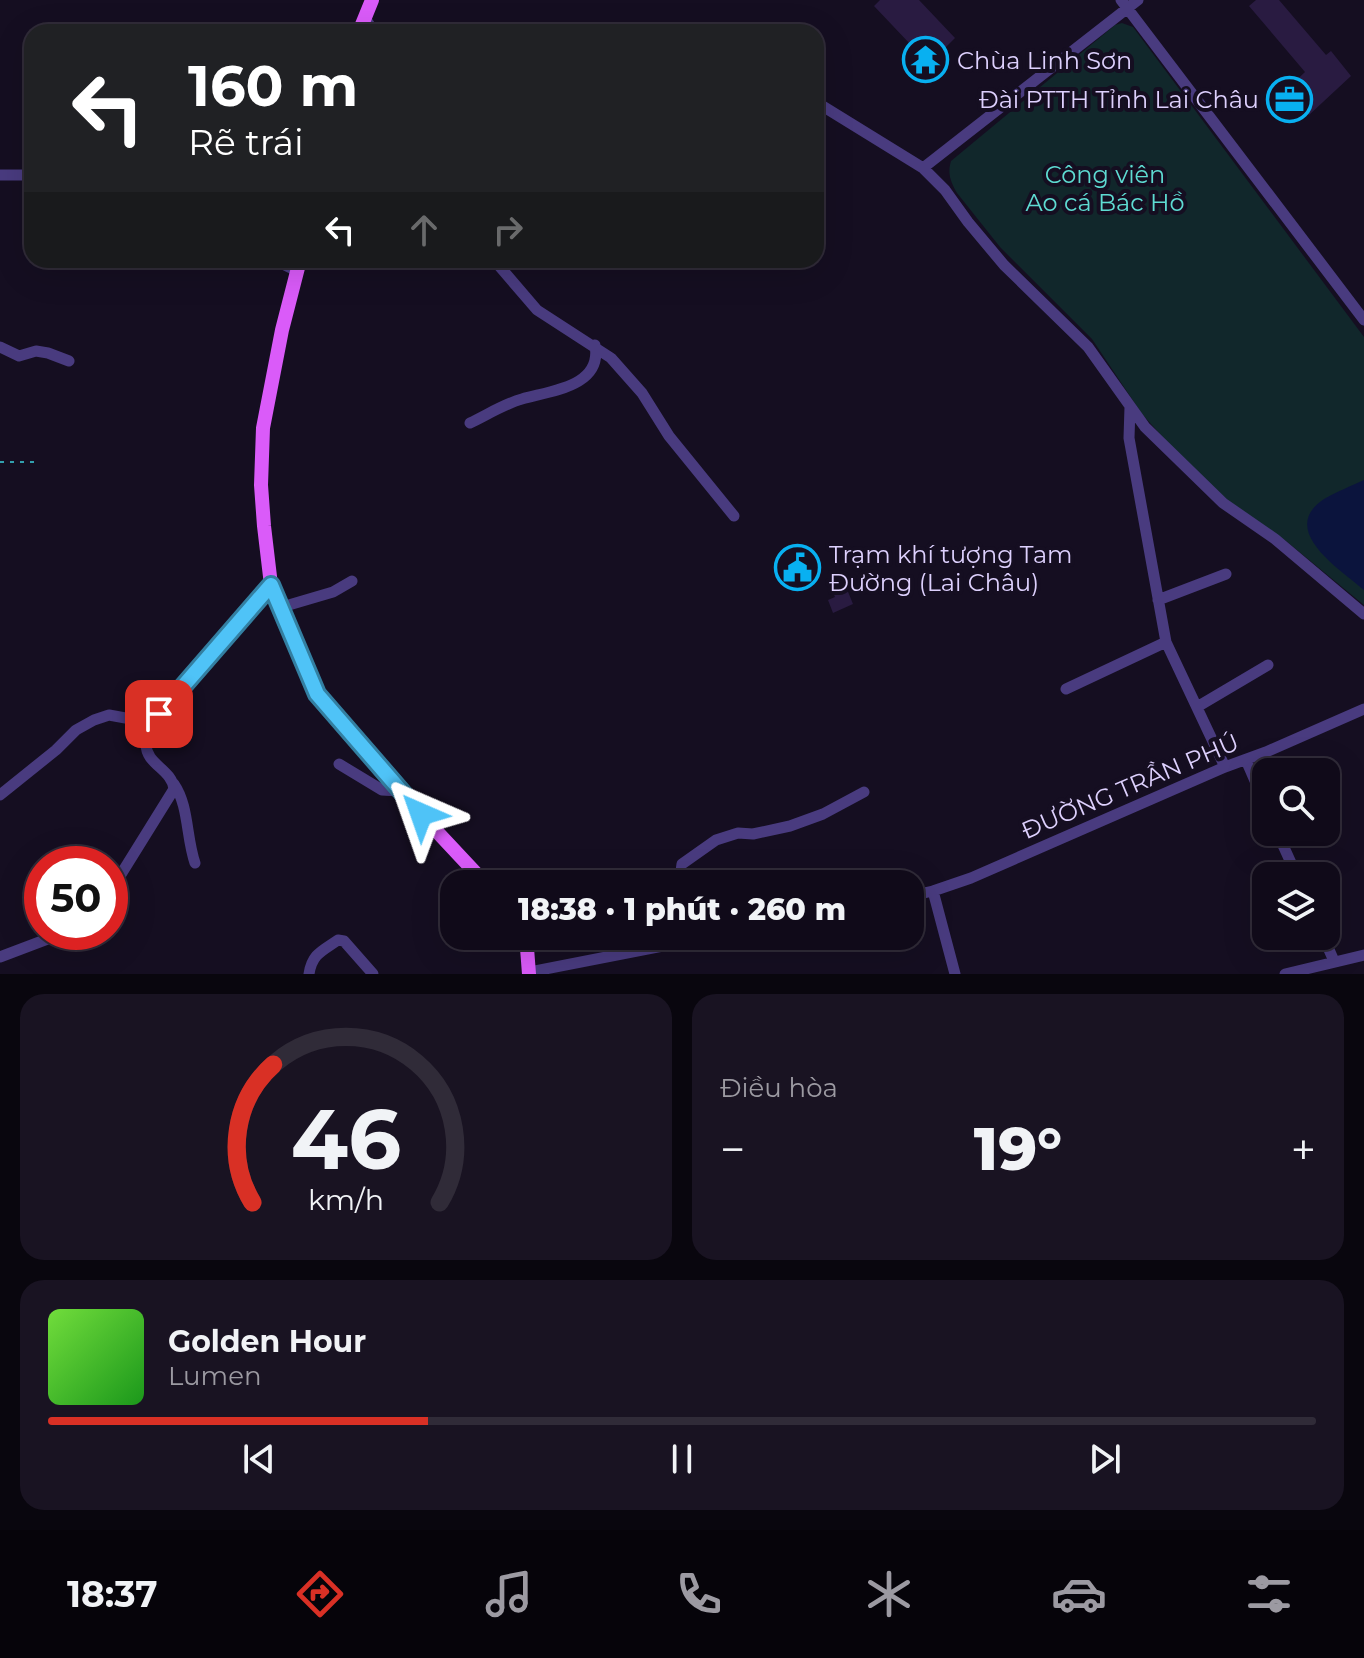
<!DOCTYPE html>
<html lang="vi">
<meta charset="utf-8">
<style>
body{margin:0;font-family:Montserrat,sans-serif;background:#191322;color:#f1f3f6;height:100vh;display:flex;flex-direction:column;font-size:30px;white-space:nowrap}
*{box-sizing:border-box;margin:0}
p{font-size:26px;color:#9c9aa2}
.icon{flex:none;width:44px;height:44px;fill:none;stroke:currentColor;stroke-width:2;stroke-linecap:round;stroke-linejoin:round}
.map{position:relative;height:974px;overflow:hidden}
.panel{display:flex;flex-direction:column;gap:20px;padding:20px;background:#09060e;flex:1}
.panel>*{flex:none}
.banner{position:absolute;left:24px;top:24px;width:800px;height:244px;border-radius:24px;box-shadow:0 8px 32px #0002,0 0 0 2px #302b38;background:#202124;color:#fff;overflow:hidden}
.buttons{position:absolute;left:1252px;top:758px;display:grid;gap:16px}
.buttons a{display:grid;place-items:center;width:88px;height:88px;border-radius:16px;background:#100a19;box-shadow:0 8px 32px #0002,0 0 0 2px #302b38;font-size:40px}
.speed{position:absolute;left:24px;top:846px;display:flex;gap:16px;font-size:40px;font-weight:700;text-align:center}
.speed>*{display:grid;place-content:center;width:104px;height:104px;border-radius:50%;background:#100a19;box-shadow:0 8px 32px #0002,0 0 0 2px #302b38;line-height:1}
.speed .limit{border:12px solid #d22;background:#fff;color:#111}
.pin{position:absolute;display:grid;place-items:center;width:68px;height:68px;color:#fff;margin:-34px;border-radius:16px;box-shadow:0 4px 12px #0006}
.me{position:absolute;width:88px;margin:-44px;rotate:317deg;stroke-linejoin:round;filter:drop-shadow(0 0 6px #0008)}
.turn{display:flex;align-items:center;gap:28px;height:168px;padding:0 32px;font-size:36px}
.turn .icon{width:104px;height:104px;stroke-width:2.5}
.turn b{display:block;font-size:56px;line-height:68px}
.lanes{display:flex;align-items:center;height:76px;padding:0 32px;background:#0003;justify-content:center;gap:40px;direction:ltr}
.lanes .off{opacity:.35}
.big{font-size:60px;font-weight:800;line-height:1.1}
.panel .card{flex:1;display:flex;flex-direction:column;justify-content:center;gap:12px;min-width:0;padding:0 28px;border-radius:24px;background:#191322}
.panel .dial{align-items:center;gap:0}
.dial svg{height:208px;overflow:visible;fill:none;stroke:#302b38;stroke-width:7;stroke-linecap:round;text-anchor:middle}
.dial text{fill:#f1f3f6;stroke:none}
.song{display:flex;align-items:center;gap:24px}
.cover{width:96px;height:96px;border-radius:12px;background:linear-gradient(135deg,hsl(100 70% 55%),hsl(120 70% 35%))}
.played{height:8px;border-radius:4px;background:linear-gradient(90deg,#d93025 30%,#302b38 30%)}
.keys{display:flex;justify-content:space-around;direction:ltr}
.heat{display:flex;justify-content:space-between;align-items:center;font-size:44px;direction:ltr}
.panel .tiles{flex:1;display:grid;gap:20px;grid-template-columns:1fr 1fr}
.card:last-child{grid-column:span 2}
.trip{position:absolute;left:440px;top:870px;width:484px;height:80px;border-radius:24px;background:#100a19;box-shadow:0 8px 32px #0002,0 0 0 2px #302b38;font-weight:800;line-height:80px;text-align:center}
.tabs{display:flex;height:128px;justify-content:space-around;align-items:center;background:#06040a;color:#9c9aa2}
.tabs .icon{width:56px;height:56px}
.tabs .current{color:#d93025}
.tabs b{font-size:36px;color:#f1f3f6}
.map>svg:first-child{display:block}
</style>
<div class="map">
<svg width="1364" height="974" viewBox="0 0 1364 974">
<rect width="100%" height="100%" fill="#150e21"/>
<path fill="#11272b" d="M1122,23L1133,27L1364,337V605L1286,541L1230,502L1202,478L1179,455L1142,414L1092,339L1000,247L957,193C951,182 947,174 951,161L1115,25Z"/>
<path fill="#0b143d" d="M1364,480V590C1341,570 1277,530 1324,499C1336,492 1351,486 1364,480Z"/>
<path fill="#291b41" d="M880,0H919L955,38L929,64L874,6Z
M1256,0H1279L1326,55L1331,51L1351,76L1309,115L1286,90L1305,72L1249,6Z
M844,582L853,604L833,613L828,600L835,597L831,587Z"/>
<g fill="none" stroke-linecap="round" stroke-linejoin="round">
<path stroke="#32a0af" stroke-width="2" stroke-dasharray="4 6" stroke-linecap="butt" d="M0,462H35"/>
<path stroke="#493b7f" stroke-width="11" d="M1121,0L1364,320
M365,18L374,32
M816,102L923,168L945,190L968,222L1004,265L1088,347L1145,427L1223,503L1275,539L1364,614
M923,168L1138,0
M0,175H32
M275,260L297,271
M494,260L537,310L611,358L642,393L669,436L734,516
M0,347L19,356L36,351L48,353L69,361
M1130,407L1129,438L1166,642L1225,767
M470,423C487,415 504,404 522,399C549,391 603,387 595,345
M1158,600L1226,574
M282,607L333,592L352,581
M1066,689L1166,642
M1197,707L1268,665
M1246,760L1266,806
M339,764L382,790L399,791
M174,784C189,806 186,837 195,863
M0,795L56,750L76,730L94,720L109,715L153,723
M1277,832L1297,876
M685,884L681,871L682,864L716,840L738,833L753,834L790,826L823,814L864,792
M933,891L955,974
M110,892L174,789C172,769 146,765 146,744C146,716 248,611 271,585
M910,896L933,891L971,878L1225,767L1266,752L1364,709
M1323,936L1334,961
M0,957L66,932
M530,972L714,936
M309,974C312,954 322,951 338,940L344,941L373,974
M1285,974L1364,955"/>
<path stroke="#da5bf9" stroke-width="14" d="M359,32L372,0
M300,260L282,330L263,428L261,485L264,526L271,585L317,694L399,791L486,884
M521,936L527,948L529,974"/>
</g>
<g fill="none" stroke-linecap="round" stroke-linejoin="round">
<defs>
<path id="route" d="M159,714L271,585L317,694L421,814"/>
</defs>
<use href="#route" stroke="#337fa1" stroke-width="20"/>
<use href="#route" stroke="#4fc3f7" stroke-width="14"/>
</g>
<defs>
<symbol id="temple-ring" viewBox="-11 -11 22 22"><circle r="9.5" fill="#150e21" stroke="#08b0f1" stroke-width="1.5"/><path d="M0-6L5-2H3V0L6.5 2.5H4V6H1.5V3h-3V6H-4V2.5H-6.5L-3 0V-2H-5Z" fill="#08b0f1"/></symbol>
<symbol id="office-ring" viewBox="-11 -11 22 22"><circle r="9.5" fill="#150e21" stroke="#08b0f1" stroke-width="1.5"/><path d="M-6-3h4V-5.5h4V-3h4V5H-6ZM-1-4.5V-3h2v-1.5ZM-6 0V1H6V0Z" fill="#08b0f1"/></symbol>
<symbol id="civic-ring" viewBox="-11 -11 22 22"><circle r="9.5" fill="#150e21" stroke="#08b0f1" stroke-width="1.5"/><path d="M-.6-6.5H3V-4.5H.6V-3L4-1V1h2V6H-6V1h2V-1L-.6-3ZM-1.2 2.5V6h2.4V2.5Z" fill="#08b0f1"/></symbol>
</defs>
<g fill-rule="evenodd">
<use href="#temple-ring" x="900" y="34" width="51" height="51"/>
<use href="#office-ring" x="1264" y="74" width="51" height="51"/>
<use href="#civic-ring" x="772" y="542" width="51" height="51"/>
</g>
<g text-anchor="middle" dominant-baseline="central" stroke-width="8" stroke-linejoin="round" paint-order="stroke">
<g font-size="24" fill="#ddd0fd" stroke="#150e21" text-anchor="start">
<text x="957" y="60">Chùa Linh Sơn</text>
<text x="1259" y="99" text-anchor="end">Đài PTTH Tỉnh Lai Châu</text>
<text x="829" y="554">Trạm khí tượng Tam<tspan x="829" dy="28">Đường (Lai Châu)</tspan></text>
</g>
<g font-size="24" fill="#5edbd2" stroke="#150e21">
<text x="1105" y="174">Công viên<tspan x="1105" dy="28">Ao cá Bác Hồ</tspan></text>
</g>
<g font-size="24" fill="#ddd0fd" stroke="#150e21">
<text transform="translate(1130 786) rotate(-23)">ĐƯỜNG TRẦN PHÚ</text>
</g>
</g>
</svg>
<div class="buttons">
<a><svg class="icon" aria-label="search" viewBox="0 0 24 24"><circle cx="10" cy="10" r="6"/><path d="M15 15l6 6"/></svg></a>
<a><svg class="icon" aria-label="layers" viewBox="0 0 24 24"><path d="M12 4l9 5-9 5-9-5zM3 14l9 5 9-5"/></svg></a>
</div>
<div class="speed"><div class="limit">50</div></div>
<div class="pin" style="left:159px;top:714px;background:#d93025"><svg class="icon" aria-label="arrive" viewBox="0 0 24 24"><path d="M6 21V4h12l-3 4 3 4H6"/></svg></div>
<svg class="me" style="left:421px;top:814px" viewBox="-20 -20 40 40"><path d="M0-17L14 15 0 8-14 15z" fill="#4fc3f7" stroke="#fff" stroke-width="4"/></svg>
<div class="trip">18:38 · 1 phút · 260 m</div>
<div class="banner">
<div class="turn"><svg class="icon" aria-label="left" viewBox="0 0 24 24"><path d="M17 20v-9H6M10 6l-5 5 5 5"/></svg><div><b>160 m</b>Rẽ trái</div></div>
<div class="lanes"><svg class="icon" aria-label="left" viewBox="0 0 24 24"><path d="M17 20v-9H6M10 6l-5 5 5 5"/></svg><svg class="icon off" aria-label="ahead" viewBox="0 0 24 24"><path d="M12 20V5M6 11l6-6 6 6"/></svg><svg class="icon off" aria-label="right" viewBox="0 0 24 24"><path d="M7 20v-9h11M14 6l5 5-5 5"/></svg></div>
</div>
</div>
<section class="panel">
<div class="tiles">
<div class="card dial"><svg viewBox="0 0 100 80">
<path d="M14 69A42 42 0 1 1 86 69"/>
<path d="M14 69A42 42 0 0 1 22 16" stroke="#d93025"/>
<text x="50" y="56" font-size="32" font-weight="700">46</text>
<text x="50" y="72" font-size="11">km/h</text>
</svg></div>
<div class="card"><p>Điều hòa</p>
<div class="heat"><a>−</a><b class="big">19°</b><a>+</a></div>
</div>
<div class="card">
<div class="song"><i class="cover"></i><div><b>Golden Hour</b><p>Lumen</p></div></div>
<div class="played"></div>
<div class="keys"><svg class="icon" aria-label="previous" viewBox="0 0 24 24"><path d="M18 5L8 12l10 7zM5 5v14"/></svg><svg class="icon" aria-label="pause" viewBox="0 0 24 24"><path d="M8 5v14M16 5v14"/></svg><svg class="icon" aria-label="next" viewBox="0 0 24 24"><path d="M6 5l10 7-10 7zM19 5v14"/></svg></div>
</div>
</div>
</section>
<nav class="tabs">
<b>18:37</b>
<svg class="icon current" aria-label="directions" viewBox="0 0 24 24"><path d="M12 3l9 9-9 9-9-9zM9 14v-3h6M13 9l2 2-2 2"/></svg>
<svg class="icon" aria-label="music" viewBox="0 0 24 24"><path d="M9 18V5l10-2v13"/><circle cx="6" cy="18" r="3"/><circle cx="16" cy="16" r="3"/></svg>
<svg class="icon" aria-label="phone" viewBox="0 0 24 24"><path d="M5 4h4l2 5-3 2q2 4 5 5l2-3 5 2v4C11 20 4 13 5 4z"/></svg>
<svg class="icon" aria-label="climate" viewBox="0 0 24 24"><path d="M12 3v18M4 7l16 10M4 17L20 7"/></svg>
<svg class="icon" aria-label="car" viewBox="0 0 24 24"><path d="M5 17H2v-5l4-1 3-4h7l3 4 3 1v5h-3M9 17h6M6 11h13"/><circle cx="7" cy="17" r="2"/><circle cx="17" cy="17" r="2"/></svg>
<svg class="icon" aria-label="filters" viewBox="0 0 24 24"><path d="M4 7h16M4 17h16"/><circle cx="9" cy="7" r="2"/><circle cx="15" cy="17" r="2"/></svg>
</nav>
